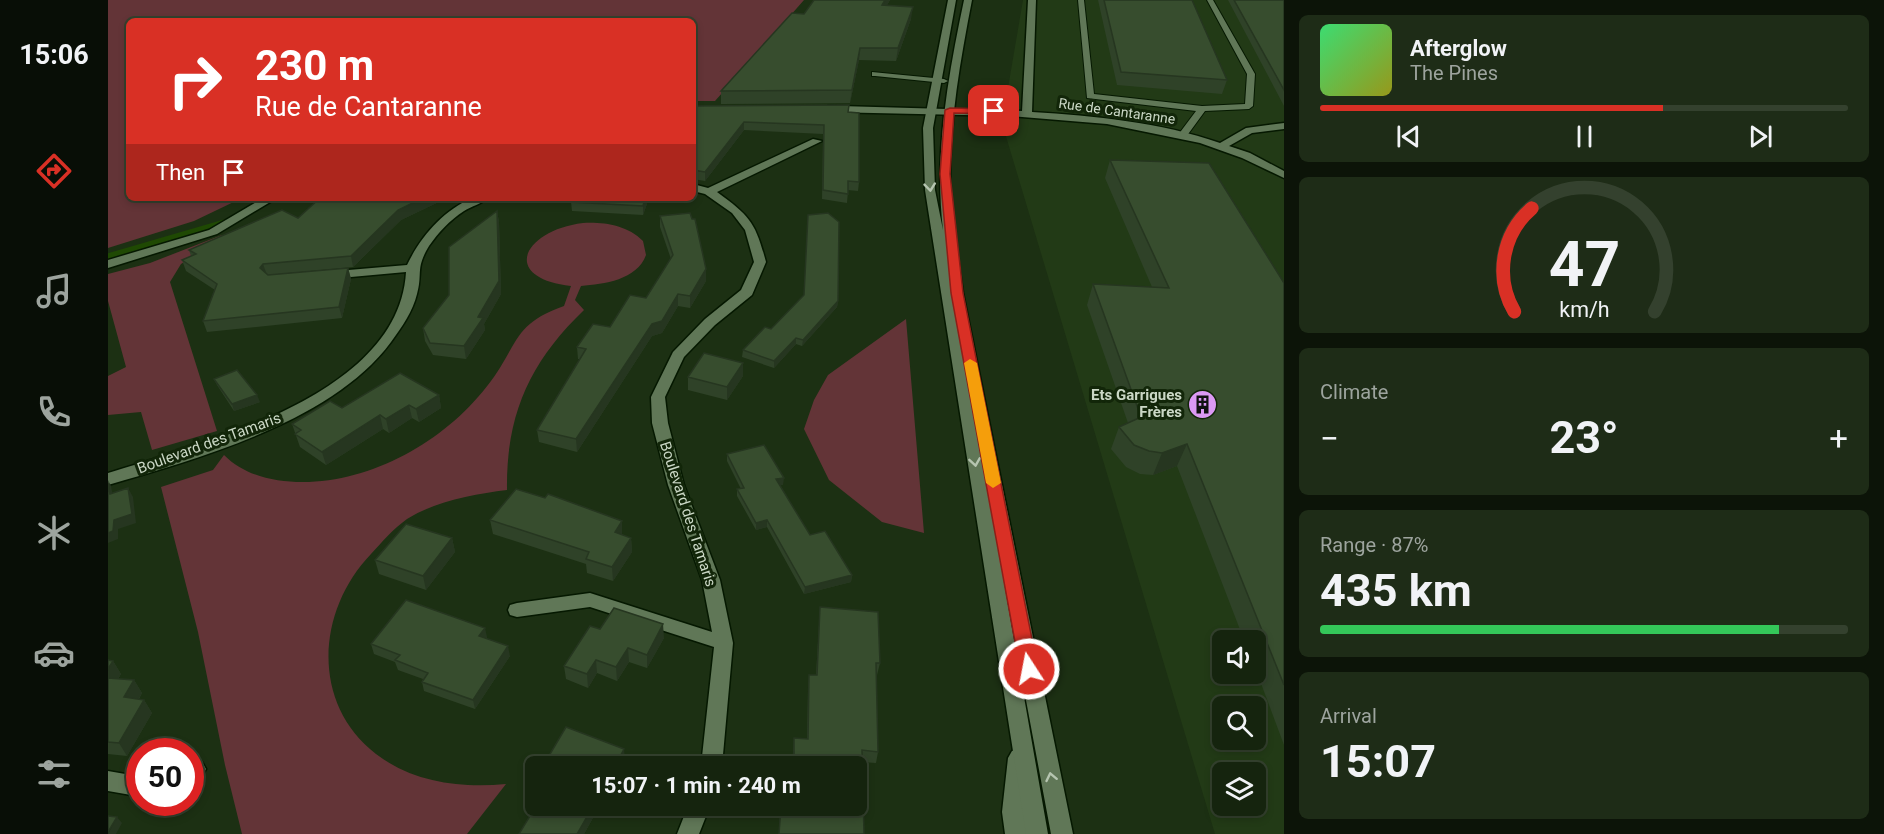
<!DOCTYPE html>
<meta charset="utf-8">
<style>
body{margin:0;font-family:Roboto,sans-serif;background:#1e2c17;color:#f1f3f6;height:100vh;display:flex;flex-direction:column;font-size:22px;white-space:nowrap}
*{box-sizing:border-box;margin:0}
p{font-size:20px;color:#9da49e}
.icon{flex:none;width:33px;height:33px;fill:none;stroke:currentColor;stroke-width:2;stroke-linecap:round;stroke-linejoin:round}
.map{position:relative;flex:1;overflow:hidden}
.sheet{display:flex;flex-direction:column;gap:15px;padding:15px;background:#0c1408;width:600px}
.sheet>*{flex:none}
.hud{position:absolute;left:18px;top:18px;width:570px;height:183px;border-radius:9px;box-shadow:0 3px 9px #0003,0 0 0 2px #34412e;background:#d93025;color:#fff;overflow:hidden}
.controls{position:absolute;left:1104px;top:630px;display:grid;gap:12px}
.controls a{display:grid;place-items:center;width:54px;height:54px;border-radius:9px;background:#15240e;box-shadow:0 3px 9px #0003,0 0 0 2px #34412e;font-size:30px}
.speed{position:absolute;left:18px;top:738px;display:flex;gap:12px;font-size:30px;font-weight:700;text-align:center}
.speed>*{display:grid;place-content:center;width:78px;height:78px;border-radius:50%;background:#15240e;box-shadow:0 3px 9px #0003,0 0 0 2px #34412e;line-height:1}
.speed .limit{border:9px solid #d22;background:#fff;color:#111}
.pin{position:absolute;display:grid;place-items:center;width:51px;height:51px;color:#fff;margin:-26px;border-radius:12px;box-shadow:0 3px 9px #0006}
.me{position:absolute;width:66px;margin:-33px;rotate:349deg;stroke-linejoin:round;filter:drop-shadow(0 0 4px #0008)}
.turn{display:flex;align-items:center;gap:21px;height:126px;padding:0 30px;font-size:27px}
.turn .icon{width:78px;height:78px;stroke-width:2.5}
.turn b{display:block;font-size:42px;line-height:51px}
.then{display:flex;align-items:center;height:57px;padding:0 30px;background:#0003;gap:12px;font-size:22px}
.big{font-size:45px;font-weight:700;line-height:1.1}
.sheet .tile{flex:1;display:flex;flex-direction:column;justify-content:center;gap:9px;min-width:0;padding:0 21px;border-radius:9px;background:#1e2c17}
.sheet .dial{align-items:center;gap:0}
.dial svg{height:156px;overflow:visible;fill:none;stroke:#34412e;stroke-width:7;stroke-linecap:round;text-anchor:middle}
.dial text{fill:#f1f3f6;stroke:none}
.song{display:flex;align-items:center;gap:18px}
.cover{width:72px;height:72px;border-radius:9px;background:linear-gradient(135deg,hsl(140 70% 55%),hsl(60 70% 35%))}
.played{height:6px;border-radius:3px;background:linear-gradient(90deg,#d93025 65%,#34412e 65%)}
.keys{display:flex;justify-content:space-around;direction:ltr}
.heat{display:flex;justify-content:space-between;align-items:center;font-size:33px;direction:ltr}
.charge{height:9px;border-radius:4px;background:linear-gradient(90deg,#34c759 87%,#34412e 0)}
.trip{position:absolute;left:417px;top:756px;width:342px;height:60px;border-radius:9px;background:#15240e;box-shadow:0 3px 9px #0003,0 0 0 2px #34412e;font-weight:700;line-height:60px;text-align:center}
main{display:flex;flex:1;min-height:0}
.tab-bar{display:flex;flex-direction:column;width:108px;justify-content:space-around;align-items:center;background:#080e06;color:#9da49e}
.tab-bar .icon{width:42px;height:42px}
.tab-bar .current{color:#d93025}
.tab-bar b{font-size:27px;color:#f1f3f6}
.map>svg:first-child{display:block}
</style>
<main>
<nav class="tab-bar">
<b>15:06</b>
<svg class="icon current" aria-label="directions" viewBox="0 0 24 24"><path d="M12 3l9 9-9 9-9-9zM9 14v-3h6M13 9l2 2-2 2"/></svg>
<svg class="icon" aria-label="music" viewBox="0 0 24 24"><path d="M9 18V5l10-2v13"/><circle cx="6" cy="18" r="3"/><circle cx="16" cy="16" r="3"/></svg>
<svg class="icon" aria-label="phone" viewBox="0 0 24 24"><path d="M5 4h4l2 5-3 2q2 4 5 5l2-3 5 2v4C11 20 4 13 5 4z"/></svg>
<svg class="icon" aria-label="climate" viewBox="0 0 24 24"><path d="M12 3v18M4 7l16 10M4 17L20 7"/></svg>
<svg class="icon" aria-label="car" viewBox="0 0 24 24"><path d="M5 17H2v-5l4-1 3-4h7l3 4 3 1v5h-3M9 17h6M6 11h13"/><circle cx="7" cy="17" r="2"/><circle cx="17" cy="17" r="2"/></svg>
<svg class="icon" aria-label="filters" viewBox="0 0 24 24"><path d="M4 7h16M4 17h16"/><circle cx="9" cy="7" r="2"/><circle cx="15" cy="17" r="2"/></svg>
</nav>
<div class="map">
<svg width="1176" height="834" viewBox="0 0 1176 834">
<rect width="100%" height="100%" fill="#1c3013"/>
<path fill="#223a16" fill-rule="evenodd" d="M915,0H1176V834H1107L894,123ZM1114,640H1148V674H1114ZM1114,706H1148V740H1114ZM1114,772H1148V806H1114Z"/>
<path fill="#633437" d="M0,0H696L607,101H585V21H21V198H134L86,221L0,248Z
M475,223C496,222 519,225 535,241L538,255C529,280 496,284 473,286L467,300L476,310C422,362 398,414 399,490C366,494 328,501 299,519C285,529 274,542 263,554C209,610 202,703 268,754C306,783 353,788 398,784L359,834H134L117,765L90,632L53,487L105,470L116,455C138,477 170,483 201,482C271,479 341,438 383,381C411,343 405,324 456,306L463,286C390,277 417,230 475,223Z
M114,235L111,240L73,264L62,282L109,431L44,450L33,412L0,415V376L18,367L0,301V274L42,263Z
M798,319L816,533L774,522L721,480L696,429L706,400L720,375Z"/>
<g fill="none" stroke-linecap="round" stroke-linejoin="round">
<path stroke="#1f4903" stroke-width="7" d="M0,257L116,223"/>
<defs>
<path id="service" d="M970,0H976L986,94L1094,106L1137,104L1139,74L1099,0H1105L1147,74L1145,106L1141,109L1097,111L1078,137L1075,138L1070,135L1088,111L979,98Z
M764,72L836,79L840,81L836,83L767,76H764Z"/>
<path id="minor" d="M920,0H928L924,112C987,116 1052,122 1112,143L1138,128L1176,123V129L1144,133L1121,146L1142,153L1176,171V178L1134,158L1092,143L999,124L901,116L720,112L715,109L720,106H732L914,111Z
M705,139L714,141L609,192C643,217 647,222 658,262L644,295L607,325L576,357L557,397L560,423L576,485L612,580L625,643L614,766H593L606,647L482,607L409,617L402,615L400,610L402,605L409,603L482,593L604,632L594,580L560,485L544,423L543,397L565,352L597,319L633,290L646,262L637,230L624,213L597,194L585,191V184L600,188Z
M155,198H169L109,234L0,268V260L101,230Z
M364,198H380C373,204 364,206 356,211C342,220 330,233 321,246C307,269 315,273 309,294C305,311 294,327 283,342C225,421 92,458 0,485V473C96,443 291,396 298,272L221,279L217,278V272L299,265C313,236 335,211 364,198Z
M911,749L918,751L922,758L916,812L919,834H897L894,812L900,758L904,751Z
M87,759L94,762L98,769L94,776L82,780V760Z
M0,771L23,775L32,773V793L23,795L0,791Z
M580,806H602L591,834H569Z"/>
<path id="secondary" d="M840,0H848L825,128L827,190L835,230C826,153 840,76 856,0H864C852,62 841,125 842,188C844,223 850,258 855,293L965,834H943L895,577L940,834H918L817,190L815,128Z"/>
</defs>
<use href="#service" stroke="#051800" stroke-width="2"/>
<use href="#minor" stroke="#051800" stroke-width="3"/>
<use href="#secondary" stroke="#051800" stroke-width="3"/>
<use href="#service" fill="#607757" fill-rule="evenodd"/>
<use href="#minor" fill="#607757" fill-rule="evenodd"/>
<use href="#secondary" fill="#607757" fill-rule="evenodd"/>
</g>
<path fill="#2f4228" d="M706,0H782L779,5L803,19L788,61L751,60L742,103L613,104V91L696,14Z
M990,0H1084L1119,80L1114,94L1009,85Z
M1120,0H1176V106Z
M585,106L740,112L751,182L750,191L740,190L739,203L714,199L715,134L636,130L597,181L585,179Z
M1002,160L1176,283V745L1148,670V640H1136L1069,466L1045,475L1032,474L1018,467L1003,449L1011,427L1020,423L979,305L985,284L1044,287L997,178Z
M212,198H339L293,220L245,267L159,275L240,268L243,279L234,318L99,332L95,321L107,290L78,271L74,260L83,256L81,250L190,218Z
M541,198L535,215L464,211L463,202Z
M389,211L391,222L393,294L376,324L377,330L358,359L325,355L317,341L315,328L341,295Z
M552,216L598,281L582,308L570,306L554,333L544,336L469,452L431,442L429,430L472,359H470L469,347L502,327L538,298L563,259L552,227Z
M730,301L729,307L694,346L688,344L666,368L634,357L635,350L663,329Z
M635,376L619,400L580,390V377Z
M106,379L152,402L126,411L109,385Z
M331,395L333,408L311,422L304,418L281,433L275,429L218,465L192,447L184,424L234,408Z
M619,454L675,485H671L702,535L744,575L743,582L696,594L659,527L648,530L629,496V489H633L619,461Z
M382,520L514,521V535L523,538L524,552L505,581L479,573L478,564L385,534Z
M344,538L347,552L318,590L271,574L267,560Z
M712,607L772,663L769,675H768L770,752L768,763L754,762L756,834H671L672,806H748V766H684L686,738L699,739L700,687L701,675H708Z
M492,629L556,638L539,668L521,662L509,681L489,673L480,688L458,679L456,666Z
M379,637L378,639L402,656L367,709L316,691L314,682L315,679L290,670L287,662L266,654L263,644Z
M0,660L5,661L13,674L10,679L26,680L34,693L31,699L36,700L44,713L19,756L0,754Z
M428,806H499L496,810L491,807L476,834H411Z"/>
<path fill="#263620" d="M777,0H782L773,16L774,5Z
M805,7L803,19L788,61L790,48Z
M752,48L751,60L742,103L744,90Z
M636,122V130L597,181V172Z
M315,198H339L293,220L245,267L243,256L290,210Z
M537,198H541L535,215V206Z
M389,211L391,222L393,294L376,324L377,330L358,359L356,346Z
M155,264L159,275L152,268Z
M240,268L243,279L234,318L231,307Z
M598,269V281L582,308V296Z
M570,294V306L554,333L544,336L469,452L468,439L544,324Z
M730,301L729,307L694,346L695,340Z
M688,338V344L666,368V361Z
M635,363V376L619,400V387Z
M149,395L152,402L126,411L124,404Z
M331,395L333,408L311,422L308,409Z
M301,405L304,418L281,433L278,419Z
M272,415L275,429L218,465L214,452Z
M1079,444L1069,466L1045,475L1054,453Z
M676,478L675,485L667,486L668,479Z
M0,480L3,486L6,503L2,494Z
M20,488L25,497L28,523L10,529V539L0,543V533Z
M659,520V527L648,530V523Z
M514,521V535L507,532Z
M344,538L347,552L318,590L315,576Z
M523,538L524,552L505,581L504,567Z
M744,575L743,582L696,594L697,587Z
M555,624L556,638L539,668V655Z
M377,628L379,637L373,646L371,636Z
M400,646L402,656L367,709L365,700Z
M520,648L521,662L509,681L508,667Z
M488,660L489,673L480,688L479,674Z
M5,661L13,674L3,690L0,686V669Z
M26,680L34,693L24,710L16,697Z
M36,700L44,713L19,756L11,743Z
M516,749L517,760L513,766H507Z
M485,806H490L491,807L476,834H469Z
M9,817L14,823L8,834H0Z"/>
<path fill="#374d2e" stroke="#263620" stroke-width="1.5" d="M706,0H777L774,5L805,7L790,48H752L744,90L613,91L684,13L696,14Z
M996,0H1084L1119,80L1013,72Z
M1126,0H1176V90Z
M741,105L740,112L751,113V182L740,181V194L715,190L716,125L636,122L597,172L585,170V106Z
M1002,160L1101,163L1176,283V685L1079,444L1054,453L1041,451L1026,445L1011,427L1033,417L985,284L1061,288Z
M212,198H315L290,210L243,256L155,264L152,268L160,275L240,268L231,307L95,321L109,284L74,260L88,254L81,250L174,210L190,218Z
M465,198H537L535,206L463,202Z
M389,211L391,281L370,317L375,318L356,346L322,343L315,328L341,295V247Z
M582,213L584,219H587L598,269L582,296L570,294L554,321L544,324L468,439L429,430L478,349L469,347L485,324L502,327L522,295L538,298L565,255L552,216Z
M720,213L731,222L730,301L695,340L688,338L666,361L635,350L657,327L663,329L696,295L700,215Z
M596,353L635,363L619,387L580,377Z
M129,370L149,395L124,404L106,379Z
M292,373L331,395L308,409L301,405L278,419L272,415L214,452L187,434L193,430L184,424L222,401L234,408Z
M656,445L676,478L668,479L702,535L717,531L744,575L697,587L659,520L648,523L629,489L636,488L619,454Z
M0,483L2,494L20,488L24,514L6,520L5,531L0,533Z
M408,489L437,498L440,494L514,521L507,532L523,538L504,567L478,559L481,552L382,520Z
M298,524L344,538L315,576L267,560Z
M298,600L377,628L371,636L400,646L365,700L314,682L320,673L287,660L292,655L263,644Z
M712,607L770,612L772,663H768L770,752L754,750L756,834H671L673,806H748V766H686V738L700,739L701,675H709Z
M506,608L555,624L539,655L520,648L508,667L488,660L479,674L456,666L482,626L492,629Z
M0,660L5,661L0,669Z
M0,678L26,680L16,697L36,700L11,743L0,742Z
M458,727L516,749L507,766H435Z
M428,806H485L469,834H411Z
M0,816L9,817L0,832Z"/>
<defs><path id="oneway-chevron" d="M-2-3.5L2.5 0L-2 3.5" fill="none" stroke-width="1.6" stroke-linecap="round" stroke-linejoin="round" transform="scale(1.5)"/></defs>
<g stroke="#b6c5b0">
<use href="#oneway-chevron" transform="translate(822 187) rotate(84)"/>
<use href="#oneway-chevron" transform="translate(867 462) rotate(81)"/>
<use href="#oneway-chevron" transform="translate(943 777) rotate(-102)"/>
</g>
<path fill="#d93025" stroke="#8d1f18" stroke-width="1.5" d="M842,108L886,109L891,111L886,114L846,113L842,174L855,293L930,669L927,674L921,676L915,674L912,669L843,293L832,174L837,110Z"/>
<path fill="#f59e0b" d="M862,359L869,363L893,483L885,488L878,483L856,363Z"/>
<defs>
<symbol id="building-disc" viewBox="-11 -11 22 22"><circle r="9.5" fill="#dc99f4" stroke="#122609"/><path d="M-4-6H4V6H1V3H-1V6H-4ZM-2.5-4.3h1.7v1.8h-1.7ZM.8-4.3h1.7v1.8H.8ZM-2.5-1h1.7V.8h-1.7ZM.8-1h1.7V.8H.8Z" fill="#111"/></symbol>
</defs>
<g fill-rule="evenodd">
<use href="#building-disc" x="1078" y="388" width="33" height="33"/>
</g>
<g text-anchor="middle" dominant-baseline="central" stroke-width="6" stroke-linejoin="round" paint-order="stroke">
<g font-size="14" fill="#cbd8c6" stroke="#122609">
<text transform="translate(1009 111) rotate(8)">Rue de Cantaranne</text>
</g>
<g font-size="15" font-weight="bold" fill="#cbd8c6" stroke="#122609" text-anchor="end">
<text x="1074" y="395">Ets Garrigues<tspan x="1074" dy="17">Frères</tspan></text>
</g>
<g font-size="15" fill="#cbd8c6" stroke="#122609">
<text transform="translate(101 443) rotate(-20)">Boulevard des Tamaris</text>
<text transform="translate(580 514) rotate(72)">Boulevard des Tamaris</text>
</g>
</g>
</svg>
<div class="controls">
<a><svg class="icon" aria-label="sound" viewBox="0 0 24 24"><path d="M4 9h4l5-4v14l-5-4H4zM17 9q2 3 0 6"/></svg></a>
<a><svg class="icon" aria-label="search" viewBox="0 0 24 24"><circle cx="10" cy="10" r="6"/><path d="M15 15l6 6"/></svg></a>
<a><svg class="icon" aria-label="layers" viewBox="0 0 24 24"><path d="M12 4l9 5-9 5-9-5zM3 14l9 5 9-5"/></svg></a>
</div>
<div class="speed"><div class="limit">50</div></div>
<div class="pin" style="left:886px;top:111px;background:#d93025"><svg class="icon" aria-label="arrive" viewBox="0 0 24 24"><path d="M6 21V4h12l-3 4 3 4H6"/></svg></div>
<svg class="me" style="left:921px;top:669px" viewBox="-20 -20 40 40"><circle r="17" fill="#d93025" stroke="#fff" stroke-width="3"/><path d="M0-11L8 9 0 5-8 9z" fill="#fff"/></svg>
<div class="trip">15:07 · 1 min · 240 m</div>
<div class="hud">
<div class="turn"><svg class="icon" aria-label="right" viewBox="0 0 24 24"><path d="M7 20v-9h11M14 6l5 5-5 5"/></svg><div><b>230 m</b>Rue de Cantaranne</div></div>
<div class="then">Then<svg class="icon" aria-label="arrive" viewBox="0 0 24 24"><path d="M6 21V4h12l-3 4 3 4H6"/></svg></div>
</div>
</div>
<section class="sheet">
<div class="tile">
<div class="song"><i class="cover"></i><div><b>Afterglow</b><p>The Pines</p></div></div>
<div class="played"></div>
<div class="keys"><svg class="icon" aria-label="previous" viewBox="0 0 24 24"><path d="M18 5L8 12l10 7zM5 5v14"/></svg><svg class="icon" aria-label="pause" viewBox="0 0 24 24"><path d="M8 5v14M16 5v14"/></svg><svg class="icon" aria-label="next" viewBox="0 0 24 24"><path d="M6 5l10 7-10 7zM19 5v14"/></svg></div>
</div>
<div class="tile dial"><svg viewBox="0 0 100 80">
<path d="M14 69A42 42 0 1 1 86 69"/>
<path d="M14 69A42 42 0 0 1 23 16" stroke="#d93025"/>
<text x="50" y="56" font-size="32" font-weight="700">47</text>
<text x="50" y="72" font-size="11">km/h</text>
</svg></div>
<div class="tile"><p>Climate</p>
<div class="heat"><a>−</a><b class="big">23°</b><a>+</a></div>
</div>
<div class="tile"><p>Range · 87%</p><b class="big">435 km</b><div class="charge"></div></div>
<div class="tile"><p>Arrival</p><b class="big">15:07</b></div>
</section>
</main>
